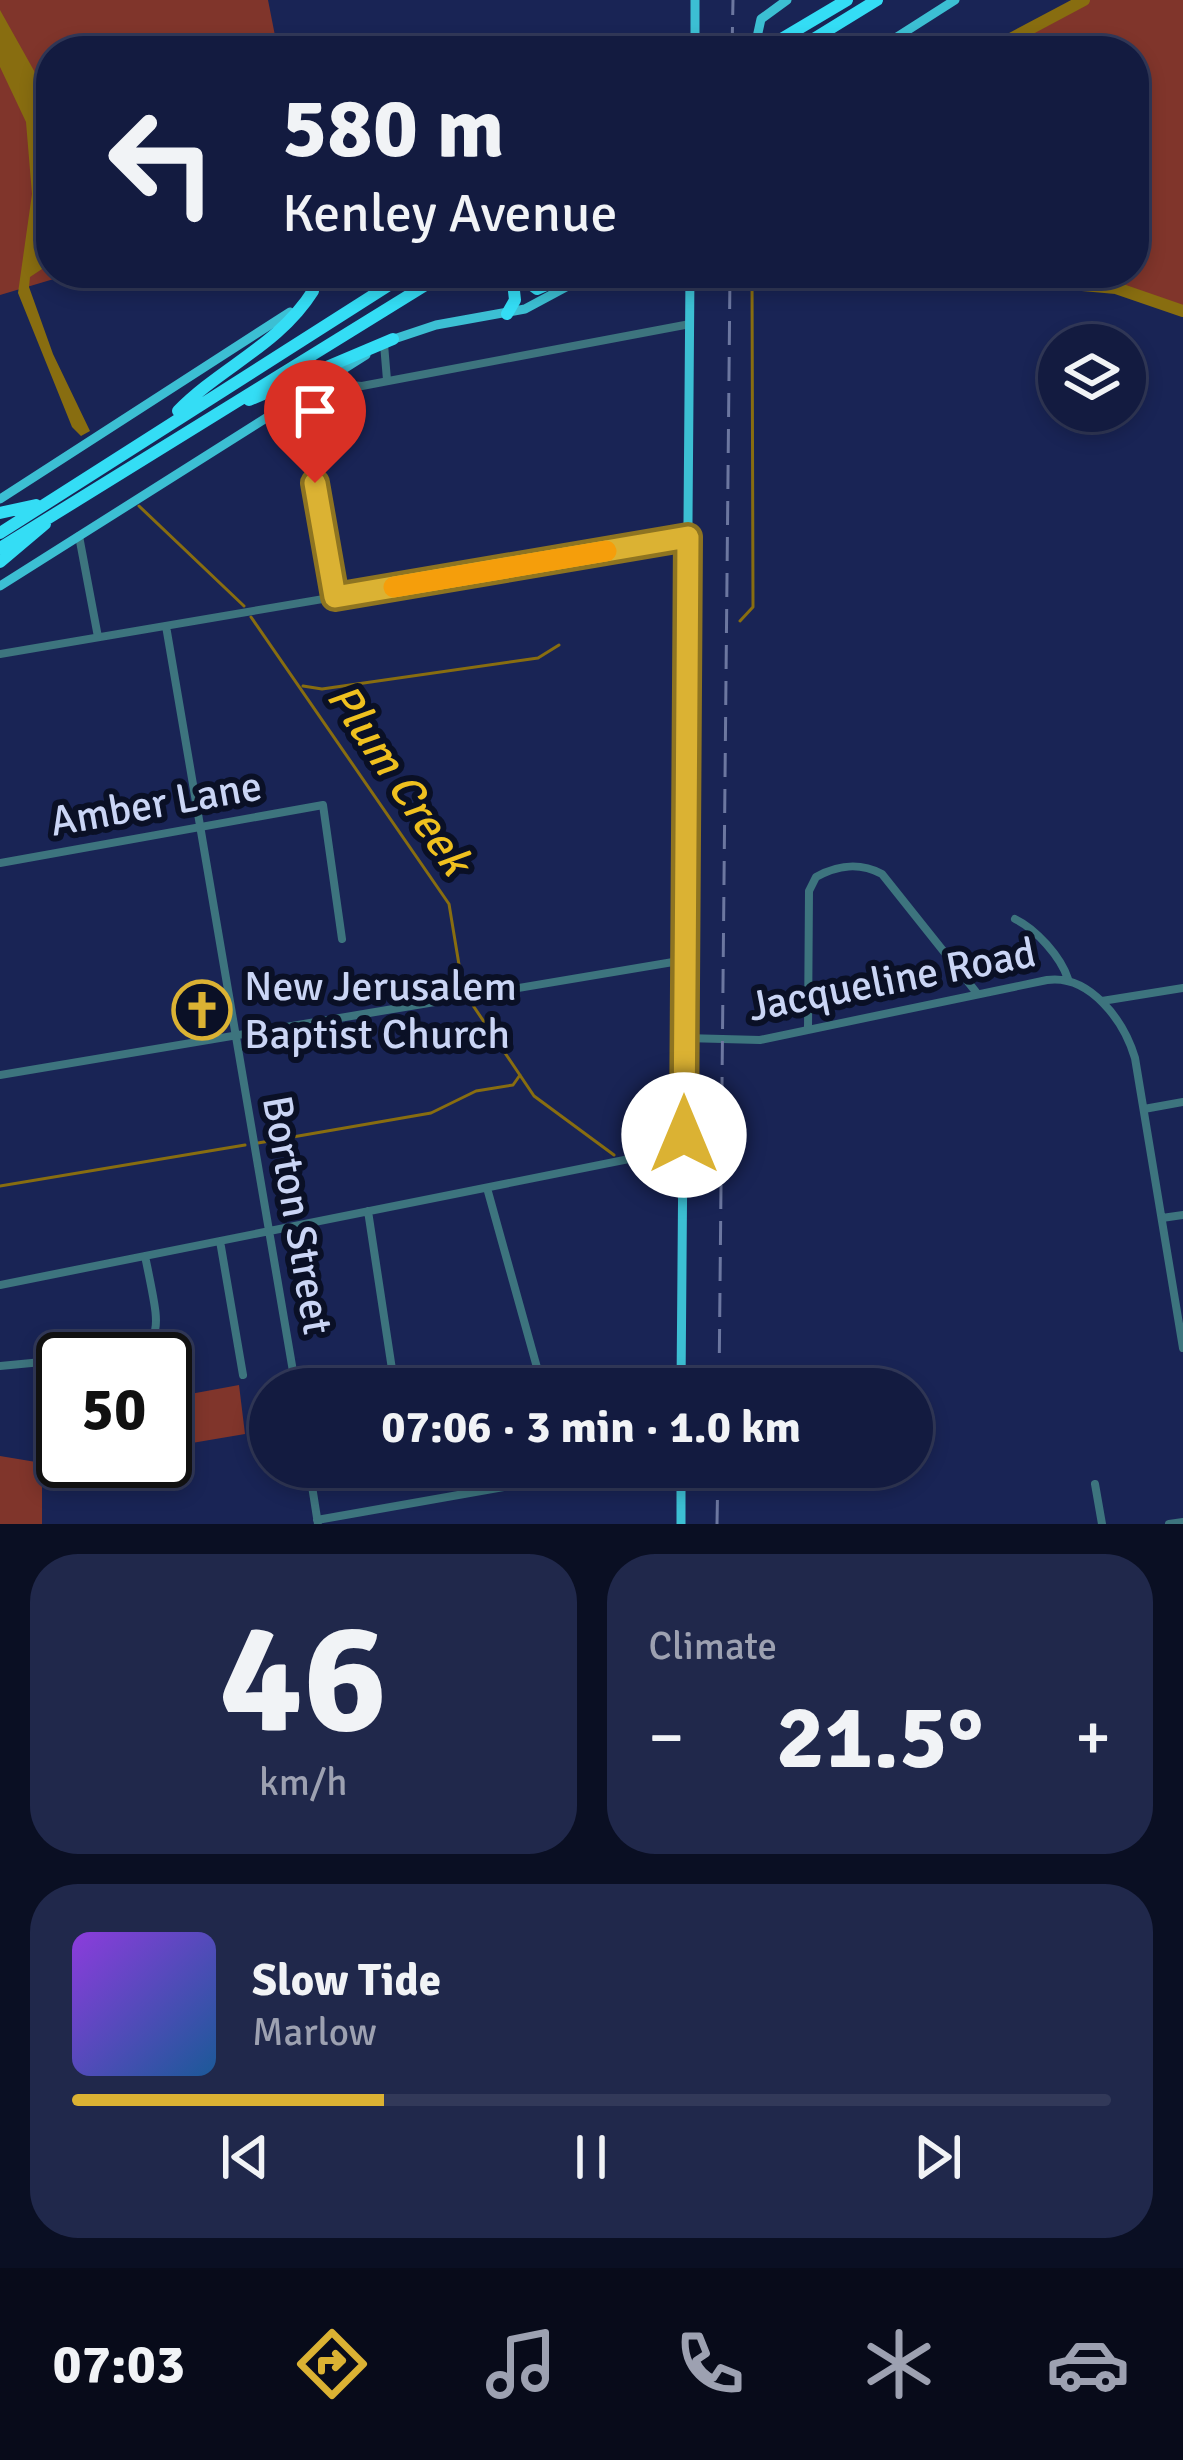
<!DOCTYPE html>
<meta charset="utf-8">
<style>
body{margin:0;font-family:Signika,sans-serif;background:#20284b;color:#f1f3f6;height:100vh;display:flex;flex-direction:column;font-size:45px;white-space:nowrap}
*{box-sizing:border-box;margin:0}
p{font-size:39px;color:#9da1b1}
.icon{flex:none;width:66px;height:66px;fill:none;stroke:currentColor;stroke-width:2;stroke-linecap:round;stroke-linejoin:round}
.map{position:relative;height:1524px;overflow:hidden}
.panel{display:flex;flex-direction:column;gap:30px;padding:30px;background:#0a0f23;flex:1}
.panel>*{flex:none}
.hud{position:absolute;left:36px;top:36px;width:1113px;height:252px;border-radius:48px;box-shadow:0 6px 18px #0003,0 0 0 3px #323959;background:#131b40;color:#f1f3f6;overflow:hidden}
.buttons{position:absolute;left:1038px;top:324px;display:grid;gap:24px}
.buttons a{display:grid;place-items:center;width:108px;height:108px;border-radius:50%;background:#131b40;box-shadow:0 6px 18px #0003,0 0 0 3px #323959;font-size:60px}
.speed{position:absolute;left:36px;top:1332px;display:flex;gap:24px;font-size:60px;font-weight:700;text-align:center}
.speed>*{display:grid;place-content:center;width:156px;height:156px;border-radius:50%;background:#131b40;box-shadow:0 6px 18px #0003,0 0 0 3px #323959;line-height:1}
.speed .limit{border:6px solid #111;border-radius:18px;background:#fff;color:#111}
.pin{position:absolute;display:grid;place-items:center;width:102px;height:102px;color:#fff;margin:-123px -51px;border-radius:50% 50% 50% 0;rotate:-45deg;box-shadow:0 0 12px #0007}
.pin .icon{rotate:45deg}
.me{position:absolute;width:132px;margin:-66px;rotate:0deg;stroke-linejoin:round;filter:drop-shadow(0 0 9px #0008)}
.turn{display:flex;align-items:center;gap:42px;height:252px;padding:0 48px;font-size:54px}
.turn .icon{width:156px;height:156px;stroke-width:2.5}
.turn b{display:block;font-size:84px;line-height:102px}
.big{font-size:90px;font-weight:700;line-height:1.1}
.panel .widget{flex:1;display:flex;flex-direction:column;justify-content:center;gap:18px;min-width:0;padding:0 42px;border-radius:48px;background:#20284b}
.panel .dial{align-items:center;gap:0}
.dial b{font-size:156px;line-height:1}
.song{display:flex;align-items:center;gap:36px}
.cover{width:144px;height:144px;border-radius:18px;background:linear-gradient(135deg,hsl(270 70% 55%),hsl(210 70% 35%))}
.played{height:12px;border-radius:6px;background:linear-gradient(90deg,#dbb233 30%,#323959 30%)}
.keys{display:flex;justify-content:space-around;direction:ltr}
.heat{display:flex;justify-content:space-between;align-items:center;font-size:66px;direction:ltr}
.panel .tiles{flex:1;display:grid;gap:30px;grid-template-columns:1fr 1fr}
.widget:last-child{grid-column:span 2}
.trip{position:absolute;left:249px;top:1368px;width:684px;height:120px;border-radius:60px;background:#131b40;box-shadow:0 6px 18px #0003,0 0 0 3px #323959;font-weight:700;line-height:120px;text-align:center}
.menu{display:flex;height:192px;justify-content:space-around;align-items:center;background:#080b1a;color:#9da1b1}
.menu .icon{width:84px;height:84px}
.menu .current{color:#dbb233}
.menu b{font-size:54px;color:#f1f3f6}
.map>svg:first-child{display:block}
</style>
<div class="map">
<svg width="1183" height="1524" viewBox="0 0 1183 1524">
<rect width="100%" height="100%" fill="#192455"/>
<path fill="#80352b" d="M0,0H268L278,51H51V273H74L0,295Z
M1084,0H1183V311L1116,288L1027,280L1007,273H1134V51H988Z
M239,1385L245,1434L180,1445L174,1397Z
M0,1456L42,1463V1524H0Z"/>
<path fill="#886d10" d="M0,10L51,101V263L30,277L29,287L53,354L90,431L81,436L72,427L18,293L32,194L26,122L0,67Z"/>
<g fill="none" stroke-linecap="round" stroke-linejoin="round">
<path stroke="#886d10" stroke-width="3" d="M139,506L244,606
M251,617L449,904L463,989
M740,621L753,607L752,273
M303,686L322,689L538,658L559,645
M470,1001L534,1096L614,1155
M258,1143L431,1113L476,1091L513,1085L520,1075
M0,1186L245,1145"/>
<path stroke="#886d10" stroke-width="12" d="M988,51L1084,0
M1007,273L1026,280L1116,288L1183,311"/>
<path stroke="#3d747e" stroke-width="8" d="M384,344L387,380
M325,383L362,386L690,324
M315,483L335,597
M79,536L98,637
M166,626L296,1389
M0,654L688,537
M0,863L323,805L342,939
M1015,919C1036,929 1061,957 1068,979
M1102,1001L1183,988
M808,1030L809,891L816,877C838,865 859,862 882,874L976,992
M685,1038L760,1040L1047,980C1090,974 1124,1021 1135,1058L1183,1348
M0,1075L685,960
M1144,1109L1183,1102
M487,1188L543,1389
M368,1211L395,1389
M1162,1218L1183,1215
M220,1241L243,1375
M0,1285L684,1148
M70,1359C167,1345 165,1353 145,1256
M0,1366L63,1360
M309,1467L318,1524
M1095,1484L1102,1524
M317,1520L617,1467
M1169,1524L1183,1522"/>
<path stroke="#3cbfd3" stroke-width="9" d="M667,51L695,36
M695,51V0
M754,51L761,19L787,0
M875,51L955,0
M311,293L326,273
M391,340L436,325L525,309L592,273
M0,499L290,312
M0,586L366,355
M681,1389L690,273
M681,1524V1467"/>
<path stroke="#34ddf5" stroke-width="12" d="M684,51L695,46
M761,51L847,0
M794,51L877,0
M515,273L537,289L574,273
M507,314L515,300L512,273
M249,400L393,339
M178,411C221,367 279,345 313,291
M0,513L36,505
M0,533L408,273
M0,548L445,273
M0,562L45,524"/>
<path stroke="#6c77a0" stroke-width="3" stroke-dasharray="24 12" stroke-linecap="butt" d="M732,51L733,0
M719,1389L730,273
M717,1524L718,1467"/>
</g>
<g fill="none" stroke-linecap="round" stroke-linejoin="round">
<defs>
<path id="route" d="M315,483L335,597L688,537L684,1135"/>
</defs>
<use href="#route" stroke="#8e7421" stroke-width="30"/>
<use href="#route" stroke="#dbb233" stroke-width="21"/>
<path stroke="#f59e0b" stroke-width="21" d="M394,587L606,551"/>
</g>
<defs>
<symbol id="church-ring" viewBox="-11 -11 22 22"><circle r="9.5" fill="#0a1026" stroke="#dbb233" stroke-width="1.5"/><path d="M-1.2-6h2.4v3.5h3.3v2.4h-3.3V6h-2.4V-.1h-3.3v-2.4h3.3Z" fill="#dbb233"/></symbol>
</defs>
<g fill-rule="evenodd">
<use href="#church-ring" x="169" y="977" width="66" height="66"/>
</g>
<g text-anchor="middle" dominant-baseline="central" stroke-width="12" stroke-linejoin="round" paint-order="stroke">
<g font-size="42" fill="#cad5f5" stroke="#0a1026">
<text transform="translate(156 804) rotate(-10)">Amber Lane</text>
<text transform="translate(892 980) rotate(-11)">Jacqueline Road</text>
<text transform="translate(297 1215) rotate(80)">Borton Street</text>
</g>
<g font-size="42" fill="#cad5f5" stroke="#0a1026" text-anchor="start">
<text x="244" y="986">New Jerusalem<tspan x="244" dy="48">Baptist Church</tspan></text>
</g>
<g font-size="45" font-style="italic" fill="#efc01f" stroke="#0a1026">
<text transform="translate(399 779) rotate(56)">Plum Creek</text>
</g>
</g>
</svg>
<div class="buttons">
<a><svg class="icon" aria-label="layers" viewBox="0 0 24 24"><path d="M12 4l9 5-9 5-9-5zM3 14l9 5 9-5"/></svg></a>
</div>
<div class="speed"><div class="limit">50</div></div>
<div class="pin" style="left:315px;top:483px;background:#d93025"><svg class="icon" aria-label="arrive" viewBox="0 0 24 24"><path d="M6 21V4h12l-3 4 3 4H6"/></svg></div>
<svg class="me" style="left:684px;top:1135px" viewBox="-20 -20 40 40"><circle r="19" fill="#fff"/><path d="M0-13L10 11 0 6-10 11z" fill="#dbb233"/></svg>
<div class="trip">07:06 · 3 min · 1.0 km</div>
<div class="hud">
<div class="turn"><svg class="icon" aria-label="left" viewBox="0 0 24 24"><path d="M17 20v-9H6M10 6l-5 5 5 5"/></svg><div><b>580 m</b>Kenley Avenue</div></div>
</div>
</div>
<section class="panel">
<div class="tiles">
<div class="widget dial"><b>46</b><p>km/h</p></div>
<div class="widget"><p>Climate</p>
<div class="heat"><a>−</a><b class="big">21.5°</b><a>+</a></div>
</div>
<div class="widget">
<div class="song"><i class="cover"></i><div><b>Slow Tide</b><p>Marlow</p></div></div>
<div class="played"></div>
<div class="keys"><svg class="icon" aria-label="previous" viewBox="0 0 24 24"><path d="M18 5L8 12l10 7zM5 5v14"/></svg><svg class="icon" aria-label="pause" viewBox="0 0 24 24"><path d="M8 5v14M16 5v14"/></svg><svg class="icon" aria-label="next" viewBox="0 0 24 24"><path d="M6 5l10 7-10 7zM19 5v14"/></svg></div>
</div>
</div>
</section>
<nav class="menu">
<b>07:03</b>
<svg class="icon current" aria-label="directions" viewBox="0 0 24 24"><path d="M12 3l9 9-9 9-9-9zM9 14v-3h6M13 9l2 2-2 2"/></svg>
<svg class="icon" aria-label="music" viewBox="0 0 24 24"><path d="M9 18V5l10-2v13"/><circle cx="6" cy="18" r="3"/><circle cx="16" cy="16" r="3"/></svg>
<svg class="icon" aria-label="phone" viewBox="0 0 24 24"><path d="M5 4h4l2 5-3 2q2 4 5 5l2-3 5 2v4C11 20 4 13 5 4z"/></svg>
<svg class="icon" aria-label="climate" viewBox="0 0 24 24"><path d="M12 3v18M4 7l16 10M4 17L20 7"/></svg>
<svg class="icon" aria-label="car" viewBox="0 0 24 24"><path d="M5 17H2v-5l4-1 3-4h7l3 4 3 1v5h-3M9 17h6M6 11h13"/><circle cx="7" cy="17" r="2"/><circle cx="17" cy="17" r="2"/></svg>
</nav>
